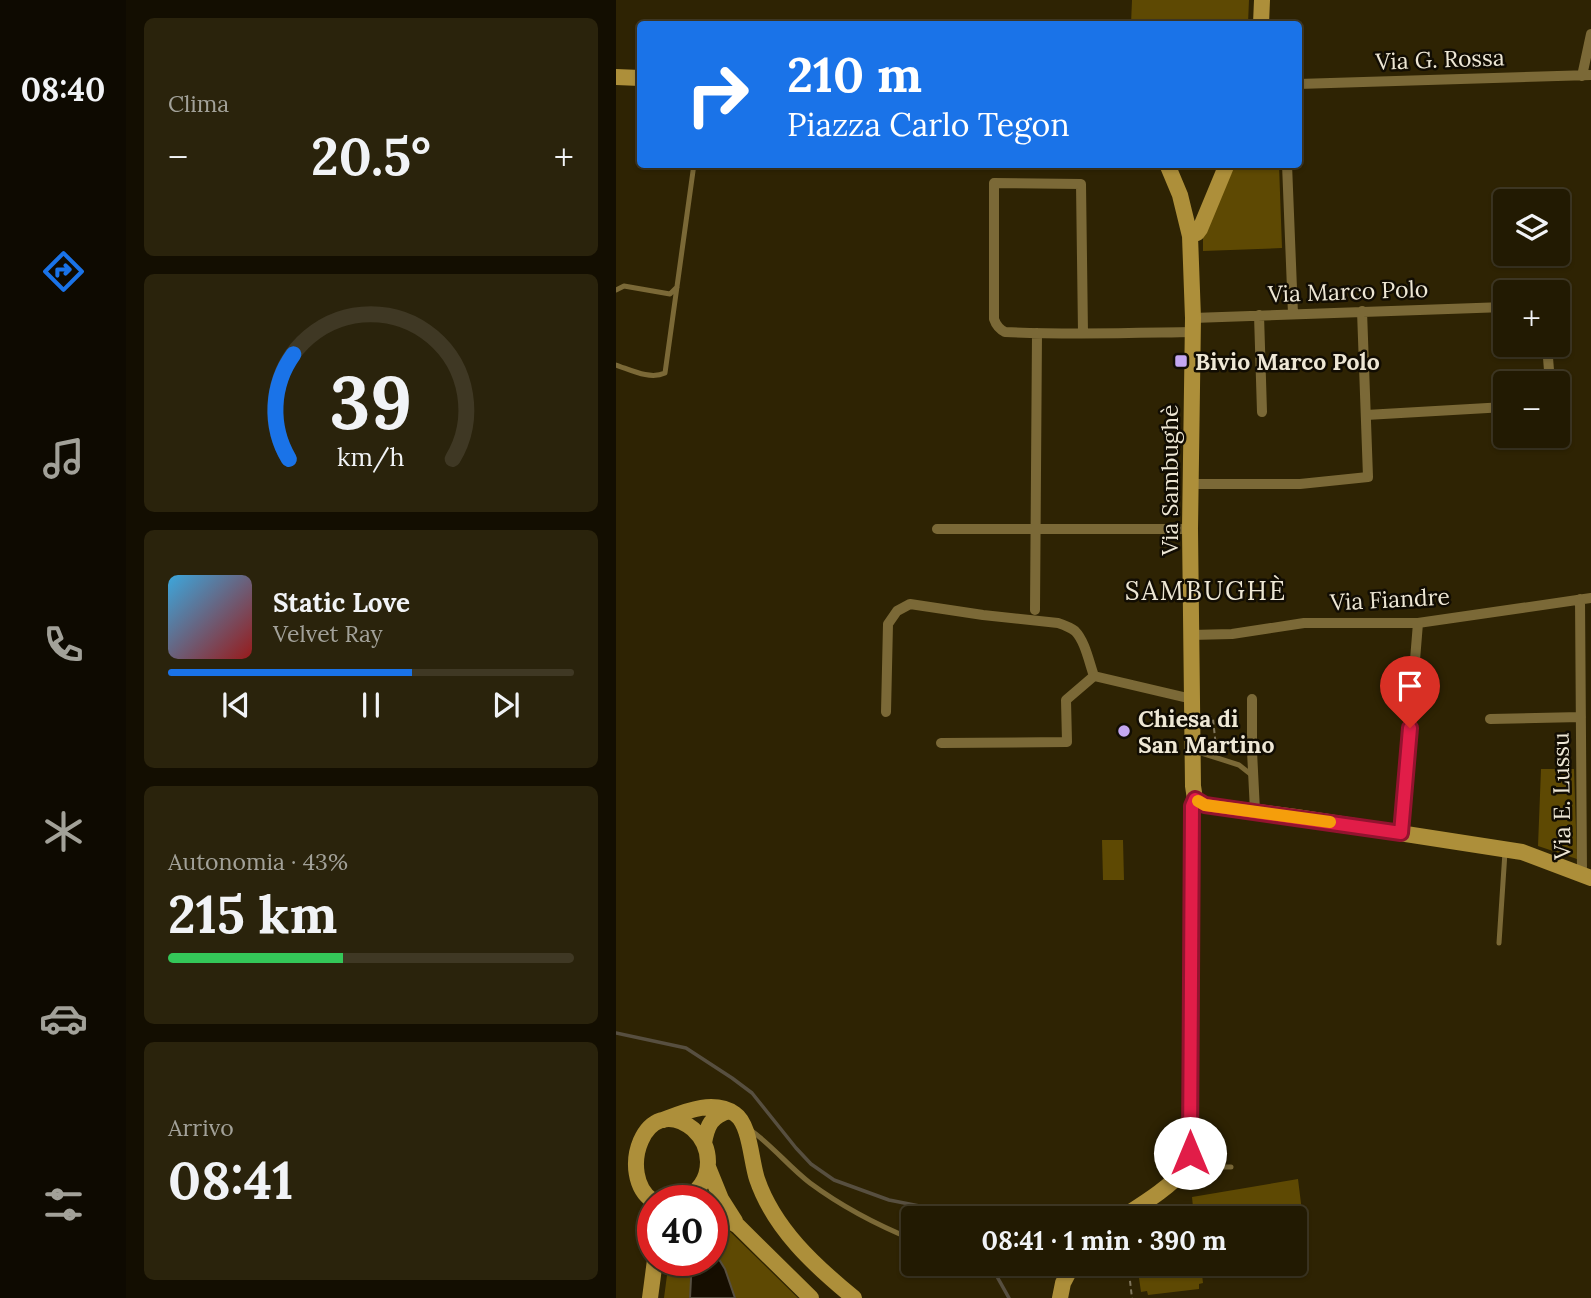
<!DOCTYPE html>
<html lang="it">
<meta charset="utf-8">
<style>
body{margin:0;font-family:Lora,serif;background:#2a230c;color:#f1f3f6;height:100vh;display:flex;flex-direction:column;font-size:26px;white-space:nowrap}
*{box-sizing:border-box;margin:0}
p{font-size:23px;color:#a2a199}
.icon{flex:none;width:38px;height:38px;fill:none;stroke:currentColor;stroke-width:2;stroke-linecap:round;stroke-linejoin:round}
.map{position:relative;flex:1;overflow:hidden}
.details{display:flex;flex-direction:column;gap:18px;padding:18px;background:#130e01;width:490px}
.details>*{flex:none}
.guide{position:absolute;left:21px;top:21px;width:665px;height:147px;border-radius:7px;box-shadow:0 2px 5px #0004,0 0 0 2px #3f3824;background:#1a73e8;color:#fff;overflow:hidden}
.tools{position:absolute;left:877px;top:189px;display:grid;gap:14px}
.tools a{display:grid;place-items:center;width:77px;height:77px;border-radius:7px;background:#221a02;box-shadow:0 2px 5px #0004,0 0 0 2px #3f3824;font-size:35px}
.speed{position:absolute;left:21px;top:1185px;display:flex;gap:14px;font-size:35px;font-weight:700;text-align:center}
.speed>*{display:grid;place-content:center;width:91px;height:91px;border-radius:50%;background:#221a02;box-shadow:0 2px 5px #0004,0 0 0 2px #3f3824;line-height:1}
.speed .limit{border:10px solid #d22;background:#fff;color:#111}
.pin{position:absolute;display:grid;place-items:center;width:60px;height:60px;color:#fff;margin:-72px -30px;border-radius:50% 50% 50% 0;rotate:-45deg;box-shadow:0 0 7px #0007}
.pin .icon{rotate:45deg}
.me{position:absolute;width:77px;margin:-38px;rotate:0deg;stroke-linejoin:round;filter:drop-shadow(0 0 5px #0008)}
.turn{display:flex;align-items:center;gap:24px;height:147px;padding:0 35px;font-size:32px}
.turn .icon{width:91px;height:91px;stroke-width:2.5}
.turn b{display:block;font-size:49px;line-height:60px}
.big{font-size:52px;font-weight:700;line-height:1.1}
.details .card{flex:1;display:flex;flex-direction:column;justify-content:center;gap:10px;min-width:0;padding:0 24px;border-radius:10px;background:#2a230c}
.details .dial{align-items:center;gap:0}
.dial svg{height:182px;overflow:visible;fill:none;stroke:#3f3824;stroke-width:7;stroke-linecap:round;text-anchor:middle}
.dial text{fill:#f1f3f6;stroke:none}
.song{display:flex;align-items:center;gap:21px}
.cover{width:84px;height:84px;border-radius:10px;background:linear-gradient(135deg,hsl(200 70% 55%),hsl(0 70% 35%))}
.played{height:7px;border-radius:4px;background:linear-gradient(90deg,#1a73e8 60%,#3f3824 60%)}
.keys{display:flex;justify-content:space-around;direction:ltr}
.heat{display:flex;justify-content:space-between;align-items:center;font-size:38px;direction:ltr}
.charge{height:10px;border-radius:5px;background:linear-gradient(90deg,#34c759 43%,#3f3824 0)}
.trip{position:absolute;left:285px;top:1206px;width:406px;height:70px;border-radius:7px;background:#221a02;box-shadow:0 2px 5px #0004,0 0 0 2px #3f3824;font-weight:700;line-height:70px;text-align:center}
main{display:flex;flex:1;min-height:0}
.tab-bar{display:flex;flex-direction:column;width:126px;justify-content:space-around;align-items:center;background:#0e0a01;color:#a2a199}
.tab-bar .icon{width:49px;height:49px}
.tab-bar .current{color:#1a73e8}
.tab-bar b{font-size:32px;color:#f1f3f6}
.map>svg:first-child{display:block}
</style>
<main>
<nav class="tab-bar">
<b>08:40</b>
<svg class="icon current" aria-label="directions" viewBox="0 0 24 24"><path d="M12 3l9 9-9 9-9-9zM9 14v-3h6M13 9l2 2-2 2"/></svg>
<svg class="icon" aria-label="music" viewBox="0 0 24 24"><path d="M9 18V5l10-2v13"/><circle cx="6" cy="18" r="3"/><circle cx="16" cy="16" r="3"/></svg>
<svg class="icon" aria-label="phone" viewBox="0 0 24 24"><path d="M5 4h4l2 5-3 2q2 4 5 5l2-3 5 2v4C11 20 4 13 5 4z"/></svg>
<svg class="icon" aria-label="climate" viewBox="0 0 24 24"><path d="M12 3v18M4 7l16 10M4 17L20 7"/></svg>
<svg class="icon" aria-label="car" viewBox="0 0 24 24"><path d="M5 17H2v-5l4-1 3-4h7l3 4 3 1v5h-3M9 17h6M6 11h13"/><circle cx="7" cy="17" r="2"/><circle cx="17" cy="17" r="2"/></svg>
<svg class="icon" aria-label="filters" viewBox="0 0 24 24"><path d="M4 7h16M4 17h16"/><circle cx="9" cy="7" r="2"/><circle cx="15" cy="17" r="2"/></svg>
</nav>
<section class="details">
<div class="card"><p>Clima</p>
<div class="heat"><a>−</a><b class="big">20.5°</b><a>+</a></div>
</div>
<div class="card dial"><svg viewBox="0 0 100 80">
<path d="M14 69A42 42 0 1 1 86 69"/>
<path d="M14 69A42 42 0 0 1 16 23" stroke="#1a73e8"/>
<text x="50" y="56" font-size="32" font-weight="700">39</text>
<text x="50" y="72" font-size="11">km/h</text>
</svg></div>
<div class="card">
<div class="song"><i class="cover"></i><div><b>Static Love</b><p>Velvet Ray</p></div></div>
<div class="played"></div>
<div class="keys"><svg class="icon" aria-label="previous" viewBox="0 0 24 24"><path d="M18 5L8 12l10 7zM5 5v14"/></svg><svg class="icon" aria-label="pause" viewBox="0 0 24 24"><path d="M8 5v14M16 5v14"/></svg><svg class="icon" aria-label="next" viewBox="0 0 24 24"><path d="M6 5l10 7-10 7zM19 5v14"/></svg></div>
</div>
<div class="card"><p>Autonomia · 43%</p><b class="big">215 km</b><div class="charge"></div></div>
<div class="card"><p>Arrivo</p><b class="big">08:41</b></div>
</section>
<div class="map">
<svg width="975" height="1298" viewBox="0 0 975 1298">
<rect width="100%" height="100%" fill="#2e2303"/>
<path fill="#5e4903" d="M516,0H633L632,24H515Z
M619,165H663L666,248L587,251V237Z
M925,769H958L961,859L922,846Z
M486,840H507L508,880H487Z
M682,1179L691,1252L679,1254V1218H578L576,1197Z
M96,1214L182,1298H48L53,1260H96Z
M521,1264H606L591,1266L586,1274L587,1283L583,1284V1289L532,1295L531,1291L525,1292Z"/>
<path fill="#160e00" stroke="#574f40" stroke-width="2" d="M96,1248L109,1269L119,1298H74L76,1260H96Z"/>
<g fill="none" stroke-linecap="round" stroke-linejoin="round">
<path stroke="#574f40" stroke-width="3.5" d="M0,1033L70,1048L116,1078L136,1093L180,1148L195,1164L218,1180L273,1200L339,1213L344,1218
M374,1264L393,1298"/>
<path stroke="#80765c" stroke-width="2" stroke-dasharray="5 3.5" stroke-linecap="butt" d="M591,714L597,719L600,747
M512,1264L516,1298"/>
<path stroke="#7b6937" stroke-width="5" d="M0,290L8,286L54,294L61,287
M0,365C15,370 34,380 49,373L78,164
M579,751L623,765L637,776
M883,943L889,852
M133,1129C155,1144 172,1166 194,1183C225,1206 261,1225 298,1240
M573,1167H615"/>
<path stroke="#7b6937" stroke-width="10" d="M966,76L975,34
M682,84L975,75
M671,164L677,314
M643,315L646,412
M577,318L889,307
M467,333L465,184L378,183V319C380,325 383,329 389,332C451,335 514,333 577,332
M931,345L934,383
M750,415L889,407
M575,484H684L752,477L746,311
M321,529H574
M964,599L966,874
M419,610L421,333
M575,635L616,634L688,623H802L975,598
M478,676L576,699
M636,699V751L639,811
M270,712L272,624L281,611L294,604L367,615L442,623C448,625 454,627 459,631C469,641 473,662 478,676
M874,719L965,717
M325,743L451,742L450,700L478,676
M785,833L802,623"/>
<path stroke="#ad8f3a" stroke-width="16" d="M645,24L646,0
M0,77L24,78
M574,236L581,233L584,229L611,164
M579,799L589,805L680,817L906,852L975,878
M47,1120C68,1112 97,1099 119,1114C134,1124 135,1161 141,1179C158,1229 199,1266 238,1298
M88,1143C91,1126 95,1116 113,1111
M92,1167L105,1199L119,1221
M37,1201C0,1176 28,1090 77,1129C87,1138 92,1150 92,1162C92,1180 81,1193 66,1200
M96,1209L122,1226L195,1298
M505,1218C525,1205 554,1188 568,1169C572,1164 573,1158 574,1153L576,806L579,799L577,786L574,529L577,318L574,236L564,195L551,164
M34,1298L39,1260
M444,1298L447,1283L457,1264"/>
</g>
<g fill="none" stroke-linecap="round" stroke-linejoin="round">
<defs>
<path id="route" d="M574,1153L576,806L579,799L589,805L785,833L794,728"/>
</defs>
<use href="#route" stroke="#92132f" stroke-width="18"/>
<use href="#route" stroke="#e11d48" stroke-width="12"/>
<path stroke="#f59e0b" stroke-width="12" d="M582,801L589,805L714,822"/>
</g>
<g fill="#c4a7f1" stroke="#120d03" stroke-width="2.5">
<rect x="558" y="354" width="14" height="14" rx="3.5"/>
<circle cx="508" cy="731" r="7"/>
</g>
<g text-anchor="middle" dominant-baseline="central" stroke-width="5" stroke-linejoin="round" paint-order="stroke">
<g font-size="23" fill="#eee7d5" stroke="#120d03">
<text transform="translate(824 59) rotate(-2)">Via G. Rossa</text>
<text transform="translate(732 291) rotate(-2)">Via Marco Polo</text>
<text transform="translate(553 480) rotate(-90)">Via Sambughè</text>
<text transform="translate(774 599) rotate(-3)">Via Fiandre</text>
<text transform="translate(945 796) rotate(-91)">Via E. Lussu</text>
</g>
<g font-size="23" font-weight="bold" fill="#eee7d5" stroke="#120d03" text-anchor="start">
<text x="579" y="361">Bivio Marco Polo</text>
<text x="522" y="718">Chiesa di<tspan x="522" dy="26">San Martino</tspan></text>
</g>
<g font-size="26" letter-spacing="2" fill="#eee7d5" stroke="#120d03">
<text x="590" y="590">SAMBUGHÈ</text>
</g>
</g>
</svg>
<div class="tools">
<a><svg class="icon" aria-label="layers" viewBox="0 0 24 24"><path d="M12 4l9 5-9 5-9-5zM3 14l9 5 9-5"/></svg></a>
<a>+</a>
<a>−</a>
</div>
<div class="speed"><div class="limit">40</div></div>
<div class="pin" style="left:794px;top:728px;background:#d93025"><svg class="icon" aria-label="arrive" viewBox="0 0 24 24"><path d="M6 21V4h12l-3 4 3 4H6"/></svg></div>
<svg class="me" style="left:574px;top:1153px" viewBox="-20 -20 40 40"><circle r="19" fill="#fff"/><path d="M0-13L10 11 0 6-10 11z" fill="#e11d48"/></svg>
<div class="trip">08:41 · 1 min · 390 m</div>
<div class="guide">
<div class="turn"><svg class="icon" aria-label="right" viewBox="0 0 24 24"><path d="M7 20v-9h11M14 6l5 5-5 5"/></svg><div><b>210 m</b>Piazza Carlo Tegon</div></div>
</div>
</div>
</main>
